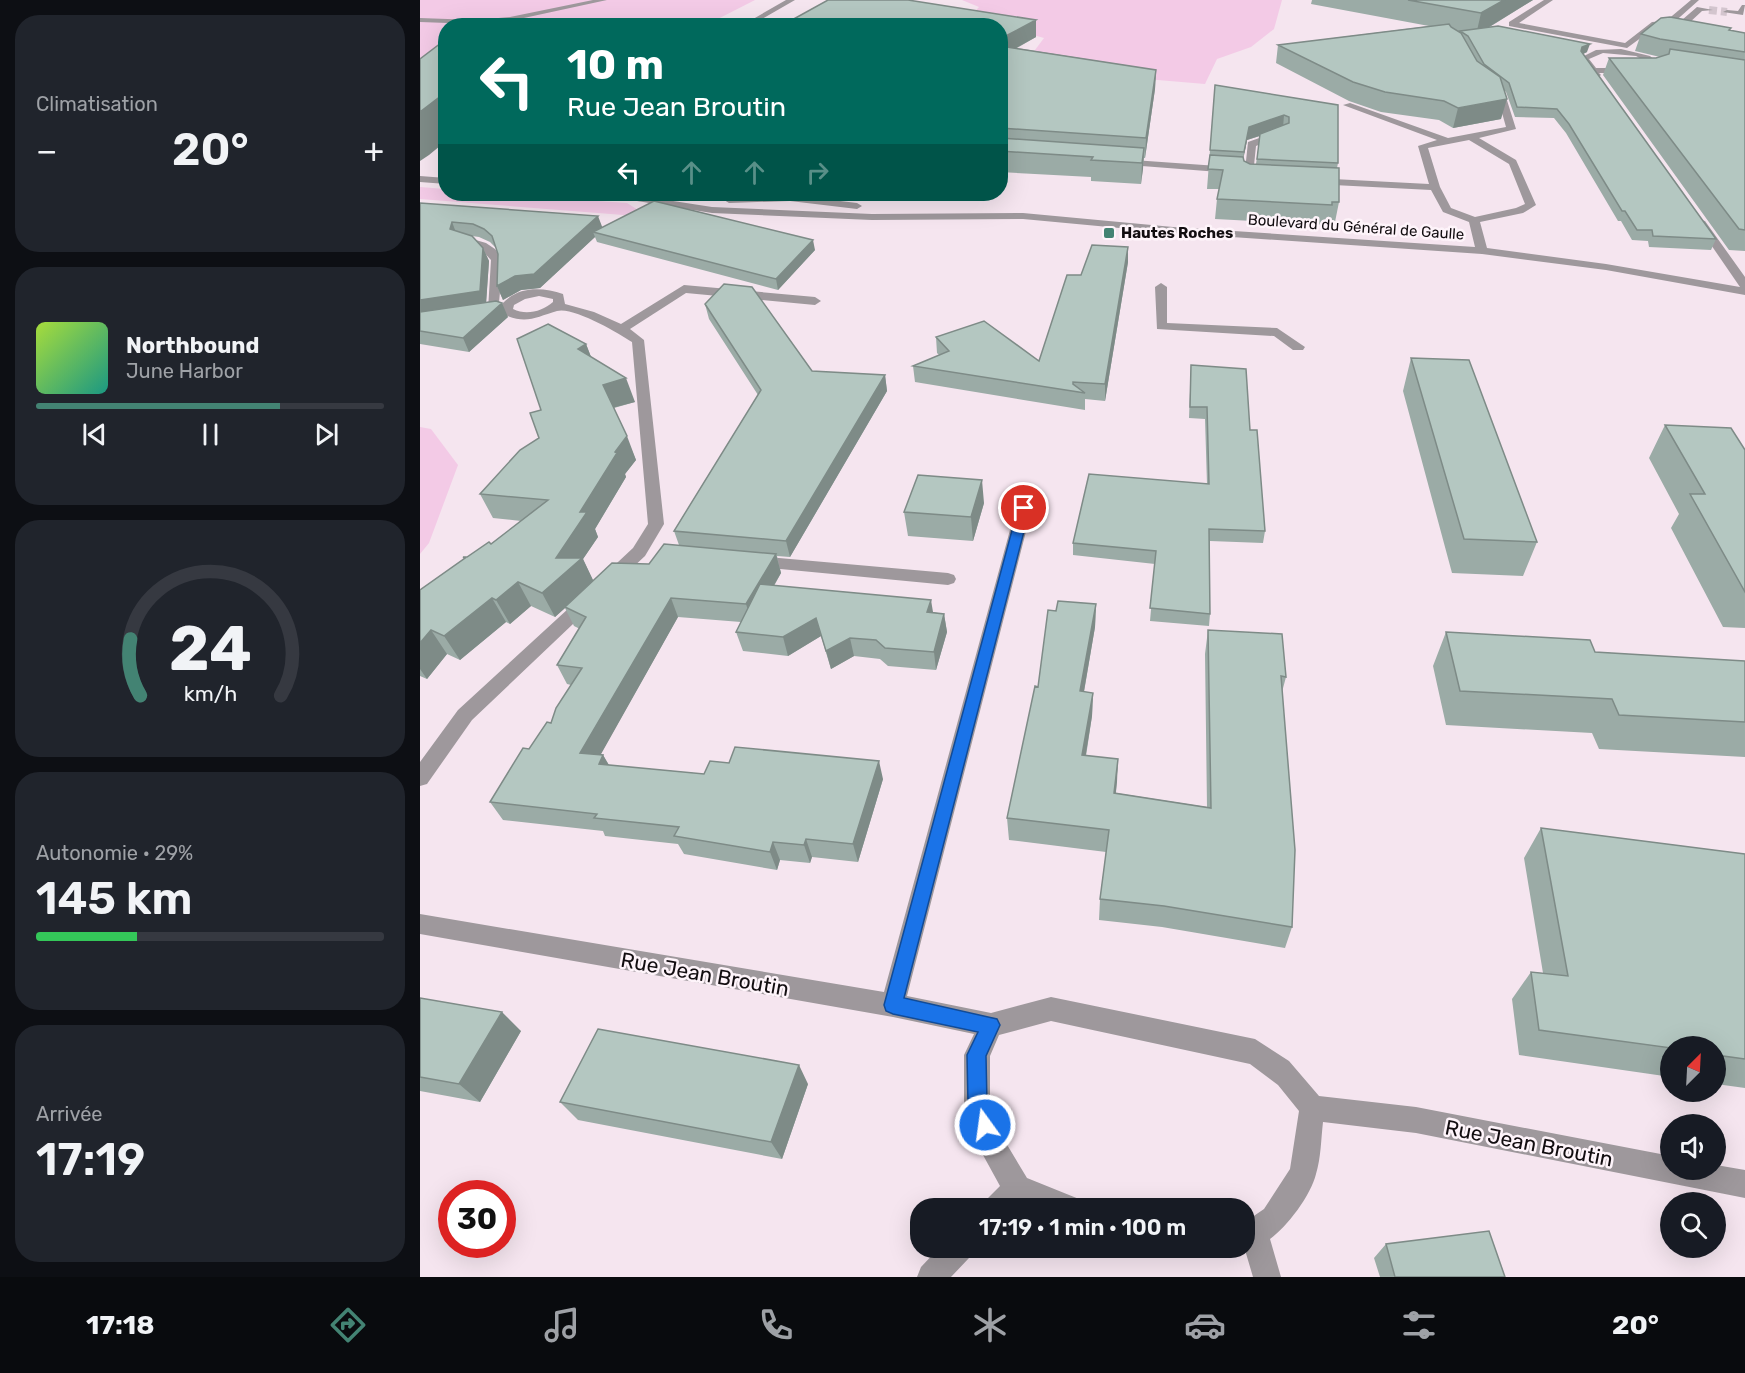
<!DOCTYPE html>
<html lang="fr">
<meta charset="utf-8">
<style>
body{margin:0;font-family:Rubik,sans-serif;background:#20242c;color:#f1f3f6;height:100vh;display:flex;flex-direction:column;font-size:22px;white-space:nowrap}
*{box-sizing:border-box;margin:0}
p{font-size:20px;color:#9ea1a6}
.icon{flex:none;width:33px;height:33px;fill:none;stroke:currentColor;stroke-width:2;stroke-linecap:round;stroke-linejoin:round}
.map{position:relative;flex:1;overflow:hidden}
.sheet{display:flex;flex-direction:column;gap:15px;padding:15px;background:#0d0f14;width:420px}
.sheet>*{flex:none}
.guide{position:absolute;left:18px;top:18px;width:570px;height:183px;border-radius:24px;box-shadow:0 6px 24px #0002;background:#00695c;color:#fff;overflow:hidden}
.needle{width:39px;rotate:24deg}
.tools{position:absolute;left:1240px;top:1036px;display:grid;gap:12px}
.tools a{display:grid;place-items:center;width:66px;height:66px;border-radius:50%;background:#171b24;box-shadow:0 6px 24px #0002;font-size:30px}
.speed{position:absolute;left:18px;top:1180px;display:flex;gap:12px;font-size:30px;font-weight:700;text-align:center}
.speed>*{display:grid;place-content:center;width:78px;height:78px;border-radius:50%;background:#171b24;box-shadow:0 6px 24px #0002;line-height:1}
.speed .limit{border:9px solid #d22;background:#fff;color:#111}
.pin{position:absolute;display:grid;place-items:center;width:51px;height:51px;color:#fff;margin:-26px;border:3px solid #fff;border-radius:50%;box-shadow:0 2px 6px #0007}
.me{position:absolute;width:66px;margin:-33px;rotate:346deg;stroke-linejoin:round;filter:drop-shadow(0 0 4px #0008)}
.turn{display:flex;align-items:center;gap:21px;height:126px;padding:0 30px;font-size:27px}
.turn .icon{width:78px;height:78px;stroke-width:2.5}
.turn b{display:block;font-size:42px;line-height:51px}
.lanes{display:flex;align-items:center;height:57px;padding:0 30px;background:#0003;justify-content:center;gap:30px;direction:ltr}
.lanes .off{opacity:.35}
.big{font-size:45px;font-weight:600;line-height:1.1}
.sheet .widget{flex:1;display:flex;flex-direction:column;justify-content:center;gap:9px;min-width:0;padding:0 21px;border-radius:24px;background:#20242c}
.sheet .dial{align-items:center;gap:0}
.dial svg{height:156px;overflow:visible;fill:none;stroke:#363941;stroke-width:7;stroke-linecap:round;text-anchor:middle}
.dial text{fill:#f1f3f6;stroke:none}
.song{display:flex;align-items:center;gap:18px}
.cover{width:72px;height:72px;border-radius:9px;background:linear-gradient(135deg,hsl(80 70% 55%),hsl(170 70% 35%))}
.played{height:6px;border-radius:3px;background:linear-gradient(90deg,#438373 70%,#363941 70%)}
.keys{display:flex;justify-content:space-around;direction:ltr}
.heat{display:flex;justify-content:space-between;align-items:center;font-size:33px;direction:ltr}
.charge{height:9px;border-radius:4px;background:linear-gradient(90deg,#34c759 29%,#363941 0)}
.trip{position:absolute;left:490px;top:1198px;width:345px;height:60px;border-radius:24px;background:#171b24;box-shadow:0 6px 24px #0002;font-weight:600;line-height:60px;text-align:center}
.tab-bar{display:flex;height:96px;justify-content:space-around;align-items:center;background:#090b0e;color:#9ea1a6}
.tab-bar .icon{width:42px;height:42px}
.tab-bar .selected{color:#438373}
.tab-bar b{font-size:27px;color:#f1f3f6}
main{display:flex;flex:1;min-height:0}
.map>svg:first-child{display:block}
</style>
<main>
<section class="sheet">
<div class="widget"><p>Climatisation</p>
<div class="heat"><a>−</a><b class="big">20°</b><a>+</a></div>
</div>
<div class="widget">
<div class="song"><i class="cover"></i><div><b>Northbound</b><p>June Harbor</p></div></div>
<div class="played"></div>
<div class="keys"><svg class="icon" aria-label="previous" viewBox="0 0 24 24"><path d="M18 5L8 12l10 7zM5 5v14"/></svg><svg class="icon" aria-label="pause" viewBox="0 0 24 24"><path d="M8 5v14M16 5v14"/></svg><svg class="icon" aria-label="next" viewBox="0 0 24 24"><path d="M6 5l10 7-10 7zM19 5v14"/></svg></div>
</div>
<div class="widget dial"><svg viewBox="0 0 100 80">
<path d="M14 69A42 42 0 1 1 86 69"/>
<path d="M14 69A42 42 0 0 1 9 40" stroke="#438373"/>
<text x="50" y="56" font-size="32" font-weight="700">24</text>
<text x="50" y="72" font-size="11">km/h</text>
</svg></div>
<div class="widget"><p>Autonomie · 29%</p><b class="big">145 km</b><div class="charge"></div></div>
<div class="widget"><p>Arrivée</p><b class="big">17:19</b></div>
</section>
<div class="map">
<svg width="1325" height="1277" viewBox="0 0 1325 1277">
<rect width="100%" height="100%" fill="#f5e5ef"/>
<path fill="#f3cae6" d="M0,0H335L286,25L26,26L25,62H0Z
M542,0H862L854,29L831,47L797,59L785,84L726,79L609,58L624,38L580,26H542L559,7Z
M0,187L25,189L26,194H75L207,203L229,217L0,199Z
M0,427L11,429L38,465L9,543L0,554Z"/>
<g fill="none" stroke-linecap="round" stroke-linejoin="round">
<path stroke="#d3c5ce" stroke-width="8" stroke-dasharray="8 4" stroke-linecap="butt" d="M1289,10L1307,12"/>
<path fill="#9e989c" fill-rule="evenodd" d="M173,0H187L90,21L55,24L0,22V18L55,20L90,17Z
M366,0H375L330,26H321Z
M1124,0H1133L1099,23L1205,43L1232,22L1246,21L1271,0H1279L1251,25L1237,26L1207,48L1089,26V22Z
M1322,5H1325L1323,15L1303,12L1307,10L1318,11Z
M1277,7L1293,10L1282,11L1268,24H1262V20Z
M1201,49L1230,56L1243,67L1230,73H1179L1181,75L1177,78L1160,58L1176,50ZM1183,53L1216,56L1234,66L1229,68H1176L1169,59Z
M1074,86L1085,94L1096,129L1059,138L1096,160L1116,205L1103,213L1060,222L1067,248L1186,264L1320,287L1276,223L1281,220L1285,221L1325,277V295L1186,270L1062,254L753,233L603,219L452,220L292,213L192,197L187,194H208L292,207L452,214L603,213L753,227L1055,247L1049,222L1023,212L1011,190L894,184L889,181L894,178L1009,184L998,146L1017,140L923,105L930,103L1028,138L1086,127L1077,95L1070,89ZM1049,140L1089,164L1105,204L1096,208L1055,217L1031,208L1020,187L1008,148Z
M859,131L867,133L836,146L833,175L843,176V180H824L828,142Z
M699,159L812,167L817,170L812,173L696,164L694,162Z
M0,176L26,178V184L0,182Z
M370,195L437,203L442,206L437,209L370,201L309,203L304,200L309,197Z
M42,236L66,243L75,249L83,260L78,313H70L68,310L71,260L59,247L38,241V237Z
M741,283L747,287V323L857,328L885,347L883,350H873L854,336L737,329L735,287Z
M264,285L395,297L401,301L395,305L266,293L210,329L224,340L244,524L225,556L195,584H183L181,580L183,576L213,548L228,524L212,342C199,333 152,306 137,311C116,317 106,325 83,314L82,304C98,286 122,287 143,294L145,304L174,312L201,324ZM119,296L133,299V302C122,311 107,316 93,309L94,305L105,299Z
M604,503L612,508L487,996L571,1013L631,997L835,1039L869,1061L899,1096L996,1107L1251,1156V1170H1296V1165L1325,1170V1198L996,1133L903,1122C901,1139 901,1158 896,1174C891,1195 867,1227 850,1239L861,1277H833L825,1250L820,1248H825V1222L844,1209L870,1169L879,1111L858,1085L830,1064L631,1021L579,1035L570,1056V1104L583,1138L607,1178L659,1199L663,1209H615L601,1203L596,1209H563L567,1199L580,1186L563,1155L544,1104V1055L554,1034L473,1017L0,934V914L464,992L596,508Z
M336,556L528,573L534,575L536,579L534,583L528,585L330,566L328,562L330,558Z
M167,595L173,597L176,601L173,605L52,720L7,784L0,786V762L38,710L161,597Z
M519,1248H553L549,1258L531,1277H497L501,1267Z"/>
</g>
<path fill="#9baba6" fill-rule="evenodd" d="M892,0H1113L1068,28L1167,52L1163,54L1296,239L1291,250L1229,247L1228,241L1212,240L1201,221H1198L1146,133L1134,118L1095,117L1086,92L1084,90L1081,119L1033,128L1019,120L961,112L929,101L856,63L858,45L1009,26L891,4Z
M580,26L616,37L597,48L736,70L735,89L725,158H724L721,184L671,181V177L580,172Z
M1311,28L1310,31L1325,33V251L1309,250L1183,75L1189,58H1236L1240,57L1215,51L1221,34Z
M795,85L918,105V163L917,168L919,202L915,222L909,221L908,225L795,219L797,199L799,189H787ZM840,136L836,164H830L824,161L823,159L827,140Z
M0,203L182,227L395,250L358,290L177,242L175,237L120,288L101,290L83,300L77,286L78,254L76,248L70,242L59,237L52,236L63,248L69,261L66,302L88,317L49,352L0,344Z
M708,262L685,401L665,399V410L495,382L493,366L519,355L517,353L516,337L619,361L661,275Z
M285,304L392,371L465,375L467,391L370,557L357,556L361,573L354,586L524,614L527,632L516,670L468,666L460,659L434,656L411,669L401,636L368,656L323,651L316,632L321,622L258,617L180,755H183L189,765L284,774L463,779L438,862L392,857L390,863L360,860L357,870L264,854L258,844L185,836L183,831L83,820L70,802L109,749L131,723L151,685L147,684L137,665L160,629L154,626L145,608L135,617L111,606L90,624L86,622L40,660L27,654L7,679L0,676V590L44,559L43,557H47L71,544L101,521L73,518L60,494L119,438L121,410L166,344L171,357L215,402L194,408L216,460L205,474L206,477L175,529L178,537L163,559L173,581L229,564L259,545L254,531L338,395L289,319Z
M991,358L1117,542L1103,576L1032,573L983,391Z
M771,365L830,430L845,531L843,543L790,541V614L789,626L730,621L735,564L653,555V543L787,484L785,419L769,418Z
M1245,425L1325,450V628L1303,627L1251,528L1259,514L1229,458Z
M564,503L553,541L488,536L484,512Z
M676,604L675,627L664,692L673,693L672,716L666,756L698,759L696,793L787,807L785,654L788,630L866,677L862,692L872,927L865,948L742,927L679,920L680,899L686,852L589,840L587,818L636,611Z
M1026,632L1175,652L1325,661V757L1179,749L1172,733L1026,725L1013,666Z
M1121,828L1325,854V1088L1296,1084V1047H1251V1077L1099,1055L1092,999L1111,972L1123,973L1104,858Z
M0,998L101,1031L60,1102L0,1091Z
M388,1084L362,1159L158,1120L140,1102Z
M966,1244L1085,1277H960L954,1258Z"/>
<path fill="#7e8b87" d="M1084,0H1113L1056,35L1061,13Z
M616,20V37L580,57V39Z
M1170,44L1167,52L1159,56L1162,47Z
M736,70L735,89L725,158L726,138Z
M26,92V141L9,155L0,161V112Z
M1087,99L1081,119L1033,128L1038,108Z
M864,115L863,128L827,140L822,166L824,152L829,127Z
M724,148L723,169L721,184L722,163Z
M178,216L183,229L173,232L175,237L120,288L101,290L83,300L77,286Z
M32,222L37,235L30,229Z
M393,240L395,250L358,290L356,279Z
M708,247V262L685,401V384Z
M63,248L69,261L66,305L0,315V300Z
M82,303L88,317L49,352L43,338Z
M166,344L175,367L158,349Z
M465,375L467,391L370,557L366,541Z
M206,378L215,402L192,408L183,385Z
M207,436L216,460L205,474L206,477L175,529L178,537L163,559L174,582L135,617L122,593L136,558L160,512L195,452Z
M562,480L564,503L553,541L551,517Z
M356,554L361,573L332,623L326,604Z
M98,582L111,606L90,624L76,600Z
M72,598L86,622L40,660L24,636Z
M251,598L258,617L171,772L160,753Z
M511,600L514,618L507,612Z
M676,604L675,627L660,714V691Z
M524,614L527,632L516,670L514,652Z
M396,618L401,636L368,656L363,637Z
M11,630L27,654L7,679L0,669V643Z
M430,638L434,656L411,669L406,651Z
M673,693L672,716L662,778V755Z
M183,755L194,774L179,764Z
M698,759L697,782L693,816L694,793Z
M459,761L463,779L438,862L433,844Z
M386,839L392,857L390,863L384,845Z
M353,842L360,860L357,870L350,852Z
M82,1012L101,1031L60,1102L39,1084Z
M379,1065L388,1084L362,1159L351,1142Z"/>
<path fill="#b4c7c1" stroke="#7e8b87" stroke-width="1.5" d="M408,0H488L616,20L580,39V26H361Z
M988,0H1084L1061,13Z
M1250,17L1311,28L1309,30L1325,33V52L1240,39L1221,34L1241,18Z
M1029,24L1031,27L1041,33L1057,61L1080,77L1087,99L1038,108L1024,101L965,92L933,82L858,45Z
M1078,26L1170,44L1162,47L1161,51L1296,239L1233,236L1232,230H1217L1205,211H1202L1149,124L1137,109L1097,107L1089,83L1064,64L1048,36L1040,31Z
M21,43H26V92L0,112V59Z
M580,46L736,70L726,138L580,128Z
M1250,49L1325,60V230L1319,229L1189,58H1236L1249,54Z
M795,85L918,105V163L837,159L840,134L869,123V117L864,115L829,127L824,152L790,150Z
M580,138L724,148L722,163L671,160L673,157L580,151Z
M790,155L823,157L824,161L830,164L919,168V202H912V205L797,199L803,170L788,169Z
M234,201L393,240L356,279L173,232Z
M0,203L178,216L114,274L95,276L77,286L78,254L72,236L64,229L53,224L32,222L30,229L52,236L63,248L60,291L0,300Z
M672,245L708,247L685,384L653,382V384L665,393L493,366L529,351L516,337L564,321L619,361L647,275H661Z
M304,284L332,287L392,371L465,375L366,541L254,531L341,390L285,304Z
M76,301L82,303L43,338L0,331V312Z
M128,324L166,344L158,349L206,378L183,385L207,436L195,452L197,453L160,512H167L136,558H162L122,593L98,582L76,600L72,598L24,636L11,630L0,643V590L45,558L43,557H47L69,542L71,544L128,500L60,494L100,450L119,438L110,413L121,410L97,339Z
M991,358L1049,360L1117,542L1044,539Z
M771,365L826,369L830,430H837L845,531L789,529L790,614L730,608L736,551L653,543L669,474L789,484L787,407H770Z
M1245,425L1311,428L1325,450V592L1270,494H1285Z
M498,475L562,480L551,517L484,512Z
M244,544L356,554L326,604L251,598L160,753L183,755L179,764L284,774L290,761L309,763L315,747L459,761L433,844L386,839L384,845L353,842L350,852L254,836L259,827L174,818L177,814L70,802L103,748L109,749L127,722L131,723L136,708L162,668L137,665L166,617L145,607L192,563L229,564Z
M340,584L511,600L507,612L524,614L514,652L465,648L456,640L430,638L406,651L396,618L363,637L316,632Z
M638,601L676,604L660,691L673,693L662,755L698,759L694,793L791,808L788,630L862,634L866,677L861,676L875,850L872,927L744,906L680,899L689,830L587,818L615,686L618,687L628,610L636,611Z
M1026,632L1170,640L1175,652L1325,661V722L1199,715L1192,699L1040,691Z
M1121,828L1325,854V1059L1296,1055V1047H1251V1048L1119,1030L1111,972L1148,976Z
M0,998L82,1012L39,1084L0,1077Z
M178,1029L379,1065L351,1142L140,1102Z
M1069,1231L1085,1277H975L966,1244Z"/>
<path fill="#1a73e8" stroke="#114b97" stroke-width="1.5" d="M604,504L610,508L484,998L577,1019L580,1025L566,1056L567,1104L575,1125L572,1132L565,1135L558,1132L548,1104L547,1055L558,1032L473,1014L466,1011L464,1005L598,508Z"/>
<rect fill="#438373" stroke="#fef4fa" stroke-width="2" x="683" y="227" width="12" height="12" rx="3"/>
<g text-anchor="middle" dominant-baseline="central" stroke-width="5" stroke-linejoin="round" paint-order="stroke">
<g font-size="15" fill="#120d10" stroke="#fef4fa">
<text transform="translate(936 227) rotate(4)">Boulevard du Général de Gaulle</text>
</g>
<g font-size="15" font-weight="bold" fill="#120d10" stroke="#fef4fa" text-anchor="start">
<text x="701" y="233">Hautes Roches</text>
</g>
<g font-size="21" fill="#120d10" stroke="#fef4fa">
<text transform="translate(285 974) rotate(10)">Rue Jean Broutin</text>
<text transform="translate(1109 1143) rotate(11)">Rue Jean Broutin</text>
</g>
</g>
</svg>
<div class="tools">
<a><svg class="needle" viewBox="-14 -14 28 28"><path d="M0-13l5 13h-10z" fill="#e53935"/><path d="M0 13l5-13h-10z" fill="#9ea1a6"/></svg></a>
<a><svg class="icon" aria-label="sound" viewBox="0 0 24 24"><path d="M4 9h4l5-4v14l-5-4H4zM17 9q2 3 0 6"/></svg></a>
<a><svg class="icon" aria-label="search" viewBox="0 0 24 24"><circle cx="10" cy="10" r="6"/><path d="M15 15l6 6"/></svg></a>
</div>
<div class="speed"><div class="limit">30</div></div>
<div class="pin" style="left:604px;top:508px;background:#d93025"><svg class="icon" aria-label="arrive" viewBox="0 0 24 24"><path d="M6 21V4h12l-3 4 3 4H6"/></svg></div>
<svg class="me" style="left:565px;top:1125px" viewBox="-20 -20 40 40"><circle r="17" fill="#1a73e8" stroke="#fff" stroke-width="3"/><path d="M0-11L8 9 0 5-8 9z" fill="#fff"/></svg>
<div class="trip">17:19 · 1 min · 100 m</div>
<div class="guide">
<div class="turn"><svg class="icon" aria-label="left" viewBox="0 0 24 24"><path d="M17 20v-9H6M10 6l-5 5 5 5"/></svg><div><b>10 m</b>Rue Jean Broutin</div></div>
<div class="lanes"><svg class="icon" aria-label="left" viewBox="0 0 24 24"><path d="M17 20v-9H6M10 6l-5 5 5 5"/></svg><svg class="icon off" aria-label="ahead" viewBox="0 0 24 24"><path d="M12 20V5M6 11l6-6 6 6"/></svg><svg class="icon off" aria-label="ahead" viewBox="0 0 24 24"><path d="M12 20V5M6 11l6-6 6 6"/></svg><svg class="icon off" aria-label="right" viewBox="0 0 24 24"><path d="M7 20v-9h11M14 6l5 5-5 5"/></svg></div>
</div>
</div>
</main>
<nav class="tab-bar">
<b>17:18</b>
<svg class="icon selected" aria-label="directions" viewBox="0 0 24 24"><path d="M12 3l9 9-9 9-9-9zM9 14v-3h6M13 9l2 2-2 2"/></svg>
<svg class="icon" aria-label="music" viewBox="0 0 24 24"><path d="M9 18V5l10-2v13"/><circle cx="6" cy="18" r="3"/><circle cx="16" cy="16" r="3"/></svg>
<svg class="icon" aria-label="phone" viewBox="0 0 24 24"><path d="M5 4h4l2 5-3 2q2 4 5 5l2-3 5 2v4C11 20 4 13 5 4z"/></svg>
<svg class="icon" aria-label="climate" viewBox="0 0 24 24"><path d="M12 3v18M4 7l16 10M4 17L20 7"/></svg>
<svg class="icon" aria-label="car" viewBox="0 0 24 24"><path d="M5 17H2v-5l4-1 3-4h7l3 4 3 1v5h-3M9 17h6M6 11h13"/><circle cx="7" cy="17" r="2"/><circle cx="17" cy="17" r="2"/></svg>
<svg class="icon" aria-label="filters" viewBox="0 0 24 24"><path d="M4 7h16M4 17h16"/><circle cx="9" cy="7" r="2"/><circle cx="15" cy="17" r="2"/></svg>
<b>20°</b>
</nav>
